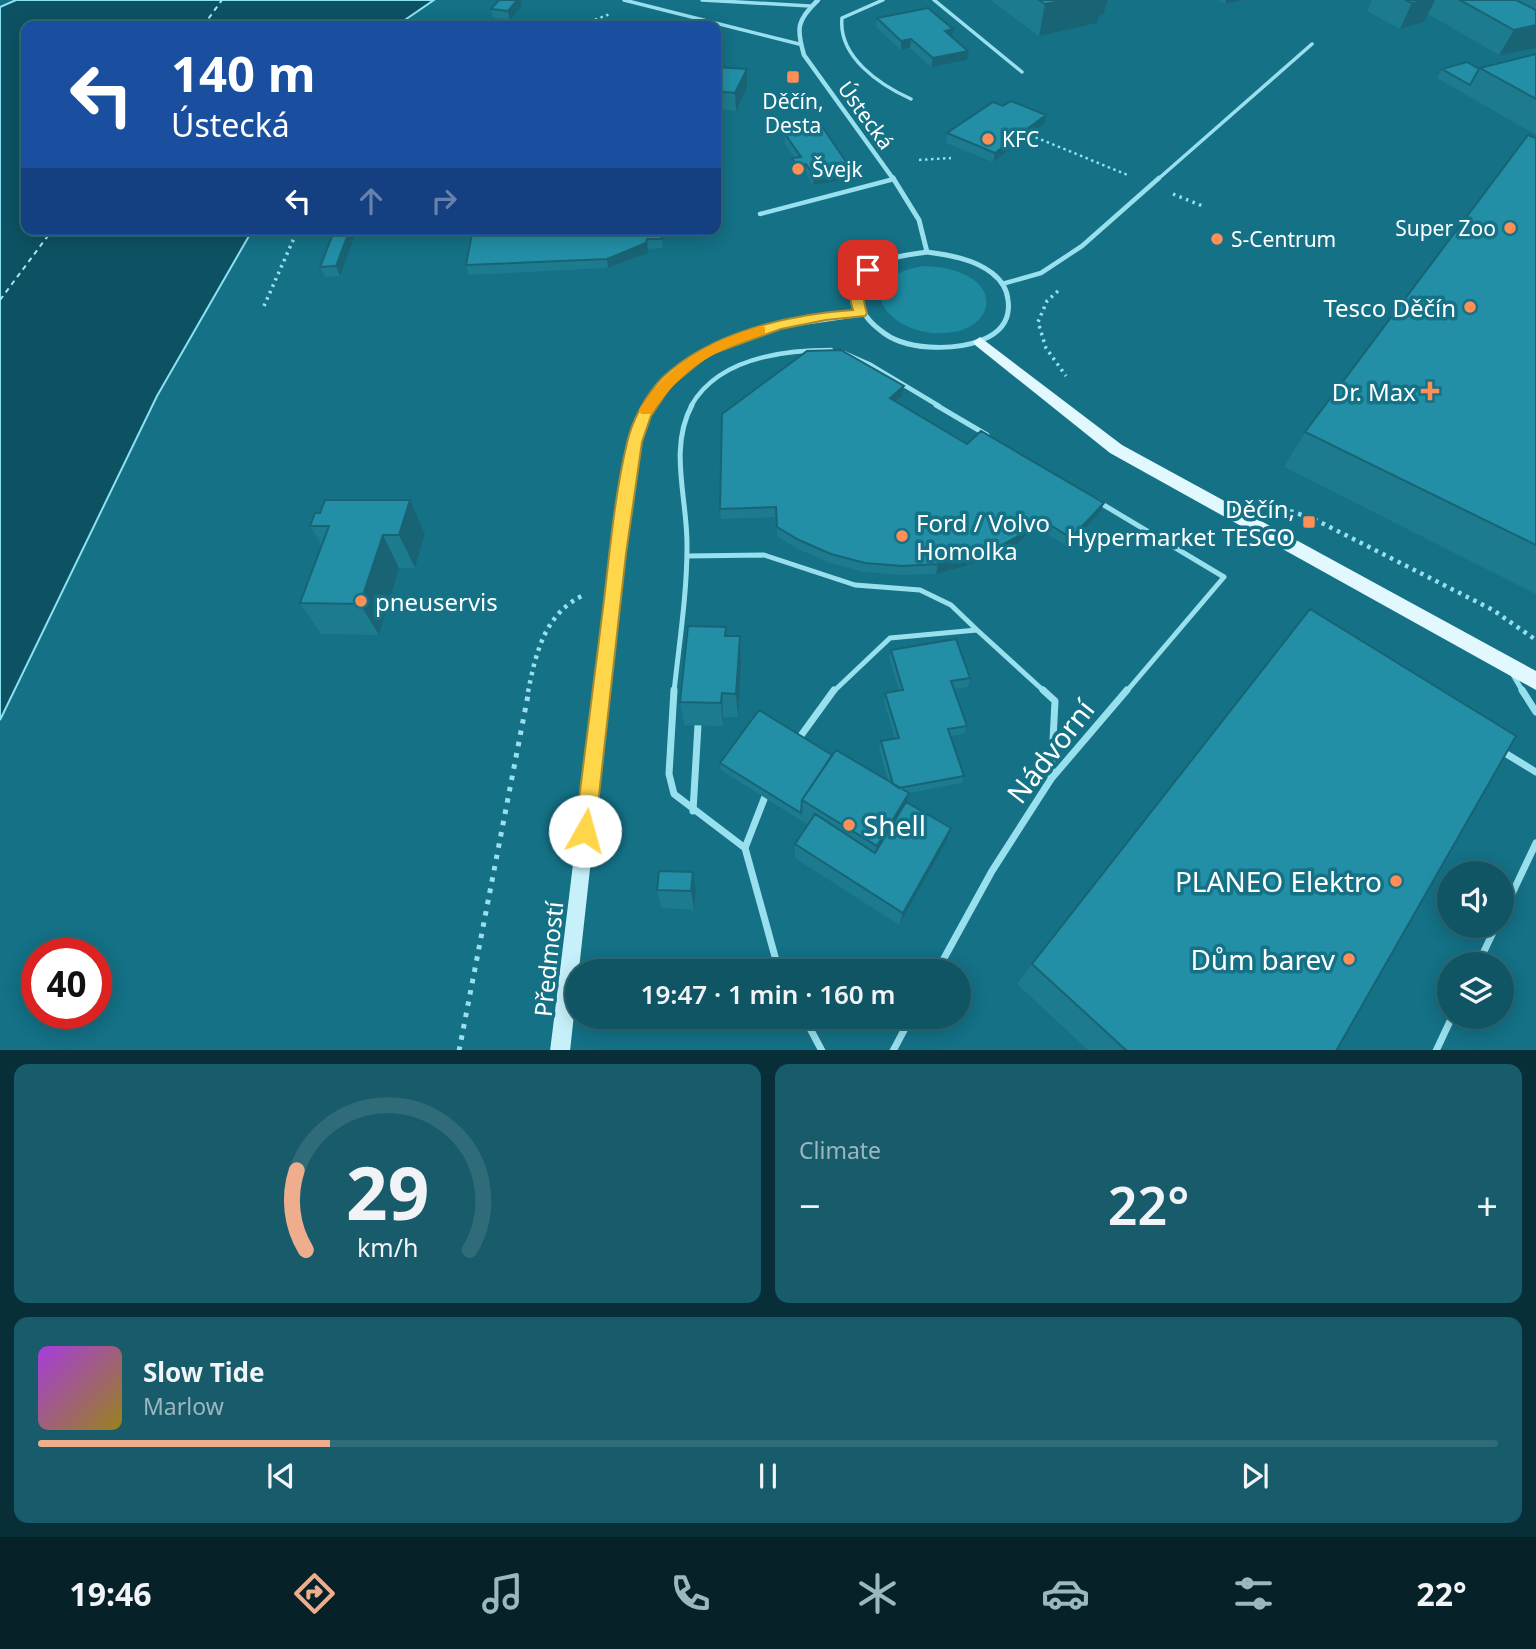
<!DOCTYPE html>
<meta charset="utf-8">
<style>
body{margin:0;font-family:"Noto Sans",sans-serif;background:#185b6a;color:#f1f3f6;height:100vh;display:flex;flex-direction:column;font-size:26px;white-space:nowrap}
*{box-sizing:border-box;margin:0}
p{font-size:23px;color:#9bb7bf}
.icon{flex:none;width:38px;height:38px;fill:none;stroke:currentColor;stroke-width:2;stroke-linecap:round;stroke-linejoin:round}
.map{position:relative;height:1050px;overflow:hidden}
.sheet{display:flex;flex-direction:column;gap:14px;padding:14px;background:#082f37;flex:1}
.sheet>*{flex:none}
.banner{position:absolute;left:21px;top:21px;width:700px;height:214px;border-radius:14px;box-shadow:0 4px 18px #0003,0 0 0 2px #2f6b78;background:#1a4fa0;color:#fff;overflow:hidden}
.buttons{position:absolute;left:1437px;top:861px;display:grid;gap:14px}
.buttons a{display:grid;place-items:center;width:77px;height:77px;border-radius:50%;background:#0f5564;box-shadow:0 4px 18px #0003,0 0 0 2px #2f6b78;font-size:35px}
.speed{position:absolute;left:21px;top:938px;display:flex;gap:14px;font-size:35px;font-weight:700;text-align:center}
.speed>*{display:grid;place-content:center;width:91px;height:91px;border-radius:50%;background:#0f5564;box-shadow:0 4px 18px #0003,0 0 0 2px #2f6b78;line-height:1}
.speed .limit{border:10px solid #d22;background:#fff;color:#111}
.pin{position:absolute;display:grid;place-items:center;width:60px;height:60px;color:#fff;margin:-30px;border-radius:14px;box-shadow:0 4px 10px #0006}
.me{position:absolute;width:77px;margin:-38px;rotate:7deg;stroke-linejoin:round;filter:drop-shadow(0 0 5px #0008)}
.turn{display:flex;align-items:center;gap:24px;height:147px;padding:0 35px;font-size:32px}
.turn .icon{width:91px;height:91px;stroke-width:2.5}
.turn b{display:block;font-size:49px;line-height:60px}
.lanes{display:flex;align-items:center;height:66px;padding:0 35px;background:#0003;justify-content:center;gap:35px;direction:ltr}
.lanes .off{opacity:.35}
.big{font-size:52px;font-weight:600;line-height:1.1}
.sheet .card{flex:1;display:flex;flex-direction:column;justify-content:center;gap:10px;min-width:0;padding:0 24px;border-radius:14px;background:#185b6a}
.sheet .dial{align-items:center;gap:0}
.dial svg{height:182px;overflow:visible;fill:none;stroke:#2f6b78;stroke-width:7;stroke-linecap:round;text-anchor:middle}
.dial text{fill:#f1f3f6;stroke:none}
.song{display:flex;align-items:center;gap:21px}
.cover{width:84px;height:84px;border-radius:10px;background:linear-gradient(135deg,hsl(280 70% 55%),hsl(50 70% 35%))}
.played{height:7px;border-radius:4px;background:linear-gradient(90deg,#eead8d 20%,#2f6b78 20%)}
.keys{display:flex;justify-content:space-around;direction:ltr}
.heat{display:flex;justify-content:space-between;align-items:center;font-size:38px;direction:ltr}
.sheet .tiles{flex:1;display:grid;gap:14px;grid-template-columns:1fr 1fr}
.card:last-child{grid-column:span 2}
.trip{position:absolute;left:565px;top:959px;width:406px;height:70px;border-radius:35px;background:#0f5564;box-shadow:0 4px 18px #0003,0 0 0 2px #2f6b78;font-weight:600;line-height:70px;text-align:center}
.tab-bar{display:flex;height:112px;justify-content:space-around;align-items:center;background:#062228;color:#9bb7bf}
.tab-bar .icon{width:49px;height:49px}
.tab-bar .current{color:#eead8d}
.tab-bar b{font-size:32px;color:#f1f3f6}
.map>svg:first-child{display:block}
</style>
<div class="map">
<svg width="1536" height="1051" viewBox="0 0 1536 1051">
<rect width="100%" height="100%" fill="#147186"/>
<path fill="#1d8aa0" d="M924,266C941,267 957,269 971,278C996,294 989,321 962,330C900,349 835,280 924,266Z"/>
<path fill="#0d5263" stroke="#8be2f2" stroke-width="2" d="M16,0H434L396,26H26V229H253L157,396L0,720V7Z"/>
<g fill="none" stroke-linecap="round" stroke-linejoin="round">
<path stroke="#a5e9f6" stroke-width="2" stroke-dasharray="5 4.5" stroke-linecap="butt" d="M203,26L222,0
M0,300L53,229"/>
<path stroke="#99e0ef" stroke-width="2.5" stroke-dasharray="2.5 3.5" stroke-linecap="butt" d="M578,26L610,14
M1030,135L1130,176
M919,160L951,158"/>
<path stroke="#99e0ef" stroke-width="3.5" stroke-dasharray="2.5 4.5" stroke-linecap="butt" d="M1173,194L1205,207
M1058,291L1047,301L1038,322L1046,348L1066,376
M264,306L298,229"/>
<path stroke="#99e0ef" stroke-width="4.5" stroke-dasharray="3.5 5" stroke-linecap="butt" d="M1290,511L1314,519L1493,610L1536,640
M528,692C536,652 545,612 586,594"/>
<path stroke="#99e0ef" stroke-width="5" stroke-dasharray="4.5 7" stroke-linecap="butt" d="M459,1051L529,690"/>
<path stroke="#99e0ef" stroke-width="3.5" d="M624,0L799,44
M702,0L810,6
M883,0L842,18C838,57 880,85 911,99
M934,0L1022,72
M890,180L894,179
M1157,180L1312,44"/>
<path stroke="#99e0ef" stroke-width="4.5" d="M760,214L894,179
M1002,284L1041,273L1082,246L1159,178
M844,353L869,364L939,406
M691,406C718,358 781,350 831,350"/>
<path stroke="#99e0ef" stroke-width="5" d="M936,405L987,435
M1097,501L1224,577L1126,692
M687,556L764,555L855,585L920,590L951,605L977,630
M1512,673L1523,692
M674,692C679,644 687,595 687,547C688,500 668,449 692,405
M833,692L890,638L977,630L1045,692"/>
<path stroke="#99e0ef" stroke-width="7" d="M674,690L669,774L674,794L745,848
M1043,690L1055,701L1051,779
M1522,690L1536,712
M797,741L834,690
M1500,750L1536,772
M766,794L745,848L779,971
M693,811L698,725
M1502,915L1536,843
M1478,964L1496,926
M937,971L992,871L1051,779L1127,690
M804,1017L822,1051
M893,1051L911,1017
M1436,1051L1452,1017"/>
<path stroke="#99e0ef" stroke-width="4.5" d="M818,0C797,20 796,28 804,55L894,180"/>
<path stroke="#99e0ef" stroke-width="5" d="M893,178L919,220L927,252
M927,252C949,255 974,259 992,273C1001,280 1007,289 1008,300C1014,342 959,349 929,347C911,346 894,342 880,330C848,306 852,273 890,259C901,255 915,254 927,252Z"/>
<path fill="#c7f1fa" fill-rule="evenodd" d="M861,309L867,313L865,316L777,329L726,347L701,360L679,378L659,399L648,421L637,464L622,578L570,1051H550C566,924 581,798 596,672C602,617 609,563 618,509C624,469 625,426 651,393C700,329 786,316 861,309Z"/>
<path fill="#e1f8ff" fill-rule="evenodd" d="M980,337L1122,445L1536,671V690L1110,453L975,345L973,342Z"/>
</g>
<path fill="#1d7b8f" d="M499,0H521L522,6L510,20L493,18L491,9Z
M990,0H1108L1103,15L1099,16L1097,23L1039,36Z
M1217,0H1245L1225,4Z
M1372,0H1536V48L1499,55L1428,14L1424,22L1400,29L1367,11Z
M877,18L952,37L967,60L931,67L910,48L901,50L876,27Z
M1536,54V135L1437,78L1442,69H1479Z
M716,67L747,88L736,111L716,109Z
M1044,124L993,162L946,143L947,133Z
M783,125L851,169L850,179L813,185L806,174L797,175L792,168V158H795L785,144V138L783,135Z
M1536,138V594L1284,467L1305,432Z
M335,229L340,276L325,277L320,267Z
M662,229V248L648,249V253L608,268L469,275L466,265Z
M902,396L896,402L967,444L1104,503L1100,512L1068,547L1036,527L1017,544L990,559L936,574L900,575L864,572L830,563L798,549L777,536L776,517L721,519L720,509Z
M410,500L425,534L415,568H399L379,635L321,634L300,603L322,546L310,526L320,513Z
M726,627V636H740L741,661L738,717H723V726L684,725L680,702Z
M891,650L970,678L968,687L954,689L967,726L964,734L951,736L964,776L962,783L909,793L907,802L951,828L946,842L899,925L795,858V844L808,825L721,770L720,763L832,755L888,781L879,749L881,741L895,739L884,701L885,693L899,690L889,658Z
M693,872L696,891L694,910L661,908L657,890Z
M1032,964L1336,1051H1089L1017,984Z"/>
<path fill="#186474" d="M517,0H521L522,6L510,20L508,11Z
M1066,0H1108L1103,15L1099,16L1097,23L1039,36L1045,4Z
M1226,0H1245L1225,4Z
M1426,0H1435L1424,22L1400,29L1412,3Z
M1536,25V48L1499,55L1514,30Z
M953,29L952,38L945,31Z
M911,39L910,48L901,50V41Z
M968,51L967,60L931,67L933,58Z
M747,69V88L736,111L735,93Z
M1046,115L1044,124L993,162L995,153Z
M806,164V174L797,175V166Z
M851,169L850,179L813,185L814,176Z
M350,229H357L340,276L336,266Z
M647,239L648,253L608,268L607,259Z
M904,386L902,396L888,408L890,398Z
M410,500L425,534L415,568L399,535Z
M1104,503L1100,512L1068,547L1071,538Z
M1039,518L1036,527L1017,544L990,559L936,574L938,564Z
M383,535L399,568L379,635L360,604Z
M740,636L741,661L738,717L736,694Z
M722,693L723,717V726L721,703Z
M909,793L904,815L872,866L877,846Z
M951,828L946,842L899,925L903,913Z
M693,872L696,891L694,910L691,891Z"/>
<path fill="#228fa6" stroke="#186474" stroke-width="2" d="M499,0H517L508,11L491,9Z
M1039,0H1066L1045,4Z
M1405,0H1426L1412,3Z
M1460,0H1516L1536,10V25L1514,30Z
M928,8L953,29L945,31L968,51L933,58L911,39L901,41L877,18Z
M622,22L664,25L663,26H620Z
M1536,54V99L1480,68Z
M1467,62L1479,69L1470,85L1442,69Z
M716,67L747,69L735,93L716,91Z
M1011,101L1046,115L995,153L947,133L993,102L1003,106Z
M817,119L851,169L814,176L806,164L797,166L792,158L801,157L785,134H788L783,125Z
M1528,135L1536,138V545L1305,432Z
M335,229H350L336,266L320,267Z
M473,229H661L662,239H647L646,243L607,259L466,265Z
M841,350L904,386L890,398L967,444L981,431L1104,503L1071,538L1039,518L1020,535L993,550L938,564L902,566L865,563L831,554L799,540L777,527L776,507L720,509L722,414L807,351Z
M325,500H410L399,535H383L360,604L300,603L329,526H310L315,513H320Z
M1310,609L1516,736L1336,1051H1127L1032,964Z
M688,626L726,627L725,636H740L736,694L722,693L721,703L680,702Z
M956,639L970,678L951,681L967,726L948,729L964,776L899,788L893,784L881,741L899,738L885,693L903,690L891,650Z
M759,710L832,755L802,800L801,813L720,763Z
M836,750L909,793L877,846L802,800Z
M906,802L951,828L903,913L795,844L815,814L875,853Z
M659,871L693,872L691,891L657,890Z"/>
<path fill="#ffd54a" stroke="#a68a30" stroke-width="2" d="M868,266L874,270C863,286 861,295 867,313L865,316L826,320L781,329L709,355L671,386L651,416L642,442L626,554L595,831L592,838L585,841L578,838L575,831C585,754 594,677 604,600C610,548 615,493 627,443C632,420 646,395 662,378C709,333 789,314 853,310C847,293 851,274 868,266Z"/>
<path fill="#f59e0b" d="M761,326L765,327V334C710,353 686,365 651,414H641L639,410C668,364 709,341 761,326Z"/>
<g fill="#ff8f57" stroke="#147186" stroke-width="2.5">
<rect x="786" y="70" width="14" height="14" rx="3.5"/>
<circle cx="988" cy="139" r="7"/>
<circle cx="798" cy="169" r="7"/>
<circle cx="1510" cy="228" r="7"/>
<circle cx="1217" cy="239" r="7"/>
<circle cx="1470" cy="307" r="7"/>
<path d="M1426.5 380.5h7v7h7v7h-7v7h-7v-7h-7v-7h7z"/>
<rect x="1302" y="515" width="14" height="14" rx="3.5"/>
<circle cx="902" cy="536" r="7"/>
<circle cx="361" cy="601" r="7"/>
<circle cx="849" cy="825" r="7"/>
<circle cx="1396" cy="881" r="7"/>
<circle cx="1349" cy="959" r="7"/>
</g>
<g text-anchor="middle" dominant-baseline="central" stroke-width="7" stroke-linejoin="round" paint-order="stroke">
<g font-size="21" fill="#fff" stroke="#147186" text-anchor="start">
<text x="793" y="101" text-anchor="middle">Děčín,<tspan x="793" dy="24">Desta</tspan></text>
<text x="1002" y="139">KFC</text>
<text x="812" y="169">Švejk</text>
<text x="1496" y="228" text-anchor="end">Super Zoo</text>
<text x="1231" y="239">S-Centrum</text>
</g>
<g font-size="21" fill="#fff" stroke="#147186">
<text transform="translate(866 115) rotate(54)">Ústecká</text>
</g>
<g font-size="24" fill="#fff" stroke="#147186" text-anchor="end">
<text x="1456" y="307">Tesco Děčín</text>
<text x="1416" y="391">Dr. Max</text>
<text x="1295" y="508">Děčín,<tspan x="1295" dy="28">Hypermarket TESCO</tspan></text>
<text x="916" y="522" text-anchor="start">Ford / Volvo<tspan x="916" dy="28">Homolka</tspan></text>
<text x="375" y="601" text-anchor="start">pneuservis</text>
</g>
<g font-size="24" fill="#fff" stroke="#147186">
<text transform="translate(548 959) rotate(-84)">Předmostí</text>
</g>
<g font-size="28" fill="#fff" stroke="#147186">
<text transform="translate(1050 751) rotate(-52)">Nádvorní</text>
</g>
<g font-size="28" fill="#fff" stroke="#147186" text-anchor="end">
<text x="863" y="825" text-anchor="start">Shell</text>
<text x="1382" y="881">PLANEO Elektro</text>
<text x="1335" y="959">Dům barev</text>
</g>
</g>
</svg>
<div class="buttons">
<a><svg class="icon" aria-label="sound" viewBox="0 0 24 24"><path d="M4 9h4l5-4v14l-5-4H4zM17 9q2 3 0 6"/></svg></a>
<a><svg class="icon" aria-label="layers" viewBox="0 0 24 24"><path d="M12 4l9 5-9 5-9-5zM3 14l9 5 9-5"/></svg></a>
</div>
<div class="speed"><div class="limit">40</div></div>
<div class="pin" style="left:868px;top:270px;background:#d93025"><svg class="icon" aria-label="arrive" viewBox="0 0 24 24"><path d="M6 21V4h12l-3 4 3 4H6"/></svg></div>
<svg class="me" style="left:585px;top:831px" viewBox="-20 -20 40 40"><circle r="19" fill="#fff"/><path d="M0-13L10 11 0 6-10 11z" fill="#ffd54a"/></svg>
<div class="trip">19:47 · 1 min · 160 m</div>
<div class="banner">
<div class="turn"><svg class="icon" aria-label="left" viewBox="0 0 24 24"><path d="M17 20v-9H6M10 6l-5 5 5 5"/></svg><div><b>140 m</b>Ústecká</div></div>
<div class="lanes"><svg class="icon" aria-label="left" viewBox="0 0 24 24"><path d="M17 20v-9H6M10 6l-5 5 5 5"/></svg><svg class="icon off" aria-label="ahead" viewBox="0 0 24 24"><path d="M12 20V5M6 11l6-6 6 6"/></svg><svg class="icon off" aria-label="right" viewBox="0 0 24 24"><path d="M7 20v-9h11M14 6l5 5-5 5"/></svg></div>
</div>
</div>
<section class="sheet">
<div class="tiles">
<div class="card dial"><svg viewBox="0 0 100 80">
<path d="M14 69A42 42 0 1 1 86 69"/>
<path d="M14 69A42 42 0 0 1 10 34" stroke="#eead8d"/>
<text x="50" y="56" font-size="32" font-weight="700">29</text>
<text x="50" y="72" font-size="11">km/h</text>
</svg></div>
<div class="card"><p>Climate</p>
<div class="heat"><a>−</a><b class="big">22°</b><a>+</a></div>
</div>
<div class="card">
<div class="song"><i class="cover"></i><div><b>Slow Tide</b><p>Marlow</p></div></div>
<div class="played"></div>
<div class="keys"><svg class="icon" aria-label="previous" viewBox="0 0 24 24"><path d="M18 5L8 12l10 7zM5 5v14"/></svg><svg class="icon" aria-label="pause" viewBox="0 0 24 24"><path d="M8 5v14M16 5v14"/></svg><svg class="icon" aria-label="next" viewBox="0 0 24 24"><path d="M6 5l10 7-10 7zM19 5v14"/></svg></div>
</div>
</div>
</section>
<nav class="tab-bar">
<b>19:46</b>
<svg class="icon current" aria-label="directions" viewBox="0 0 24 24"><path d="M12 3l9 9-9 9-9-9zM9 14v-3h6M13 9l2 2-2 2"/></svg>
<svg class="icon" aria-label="music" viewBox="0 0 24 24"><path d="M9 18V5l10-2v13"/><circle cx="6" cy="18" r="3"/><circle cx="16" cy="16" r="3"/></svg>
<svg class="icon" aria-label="phone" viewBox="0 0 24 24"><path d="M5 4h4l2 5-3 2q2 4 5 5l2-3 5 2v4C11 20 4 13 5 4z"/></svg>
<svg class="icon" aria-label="climate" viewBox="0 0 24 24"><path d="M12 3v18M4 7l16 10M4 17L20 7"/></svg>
<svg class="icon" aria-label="car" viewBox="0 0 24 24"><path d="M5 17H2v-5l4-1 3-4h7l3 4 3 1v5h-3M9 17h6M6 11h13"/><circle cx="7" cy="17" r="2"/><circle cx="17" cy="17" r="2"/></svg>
<svg class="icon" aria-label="filters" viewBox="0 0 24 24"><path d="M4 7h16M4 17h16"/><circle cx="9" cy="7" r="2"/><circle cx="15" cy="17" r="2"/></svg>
<b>22°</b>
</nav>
